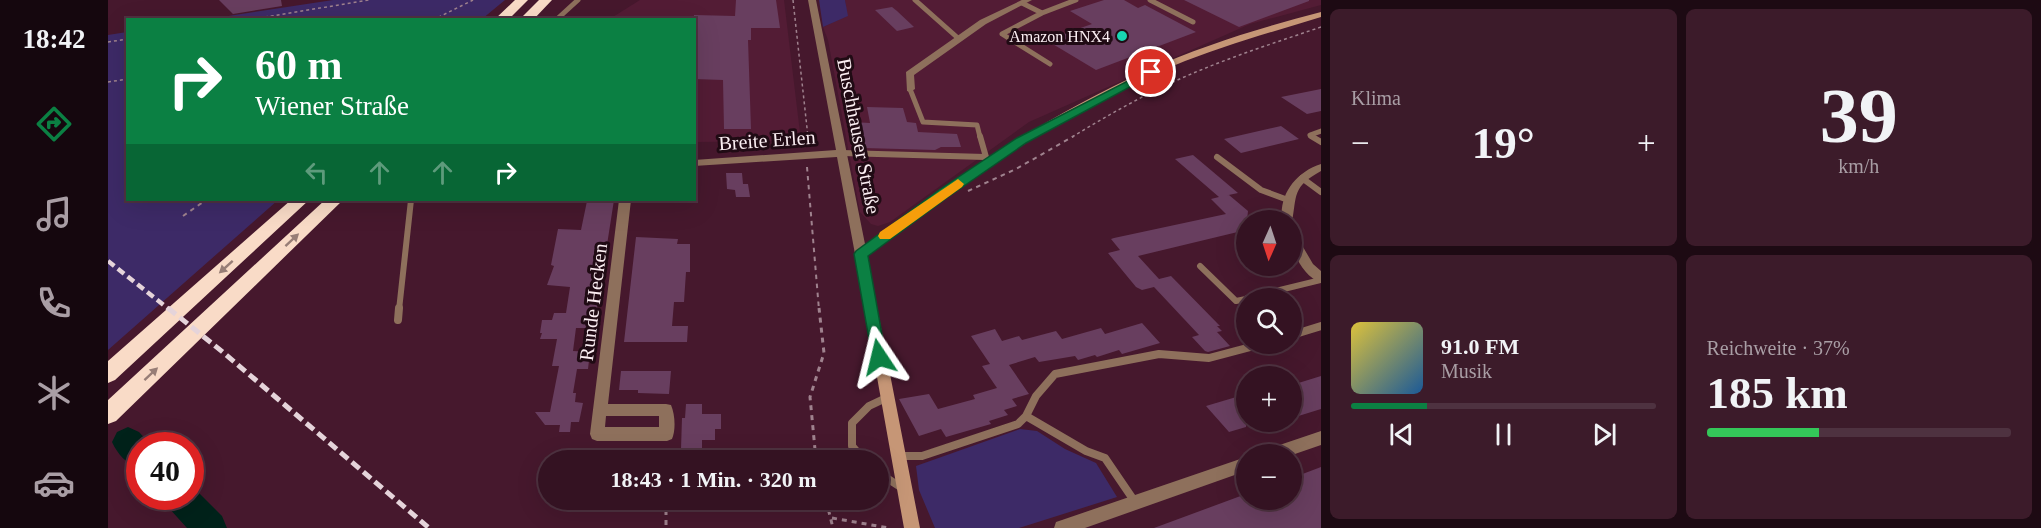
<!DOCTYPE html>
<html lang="de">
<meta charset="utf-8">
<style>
body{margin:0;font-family:"Times New Roman",serif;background:#3c1b2a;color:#f1f3f6;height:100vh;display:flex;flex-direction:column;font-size:22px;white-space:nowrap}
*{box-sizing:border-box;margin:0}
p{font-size:20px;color:#a99ea5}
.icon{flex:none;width:33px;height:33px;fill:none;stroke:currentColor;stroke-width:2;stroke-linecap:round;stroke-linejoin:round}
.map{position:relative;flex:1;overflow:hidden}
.details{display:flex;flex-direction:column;gap:9px;padding:9px;background:#1d0a13;width:720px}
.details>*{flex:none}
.banner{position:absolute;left:18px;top:18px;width:570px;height:183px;border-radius:0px;box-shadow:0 6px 24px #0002,0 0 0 2px #4e3240;background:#0b8043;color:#fff;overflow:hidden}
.needle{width:39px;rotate:183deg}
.fabs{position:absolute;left:1128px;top:210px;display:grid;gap:12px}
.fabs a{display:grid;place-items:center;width:66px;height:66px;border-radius:50%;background:#341222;box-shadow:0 6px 24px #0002,0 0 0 2px #4e3240;font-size:30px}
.speed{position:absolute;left:18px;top:432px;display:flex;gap:12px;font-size:30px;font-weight:700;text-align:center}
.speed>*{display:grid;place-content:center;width:78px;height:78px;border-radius:50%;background:#341222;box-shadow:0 6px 24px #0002,0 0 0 2px #4e3240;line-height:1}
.speed .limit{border:9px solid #d22;background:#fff;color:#111}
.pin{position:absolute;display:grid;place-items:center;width:51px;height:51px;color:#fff;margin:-26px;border:3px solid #fff;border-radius:50%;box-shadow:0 2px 6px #0007}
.me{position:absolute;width:66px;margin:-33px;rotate:350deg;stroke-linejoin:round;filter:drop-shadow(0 0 4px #0008)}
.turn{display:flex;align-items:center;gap:21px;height:126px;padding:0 30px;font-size:27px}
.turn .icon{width:78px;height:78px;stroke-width:2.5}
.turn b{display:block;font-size:42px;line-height:51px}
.lanes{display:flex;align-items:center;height:57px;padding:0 30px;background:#0003;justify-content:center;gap:30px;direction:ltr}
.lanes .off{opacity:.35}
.big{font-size:45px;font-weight:600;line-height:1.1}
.details .tile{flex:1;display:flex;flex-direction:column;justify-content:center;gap:9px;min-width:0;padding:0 21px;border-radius:9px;background:#3c1b2a}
.details .dial{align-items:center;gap:0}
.dial b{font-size:78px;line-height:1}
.song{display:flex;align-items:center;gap:18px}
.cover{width:72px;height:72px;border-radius:9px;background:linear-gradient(135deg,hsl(50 70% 55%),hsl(210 70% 35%))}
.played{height:6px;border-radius:3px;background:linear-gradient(90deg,#0b8043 25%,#4e3240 25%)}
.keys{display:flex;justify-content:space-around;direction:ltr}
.heat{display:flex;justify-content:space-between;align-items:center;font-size:33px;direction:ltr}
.charge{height:9px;border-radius:4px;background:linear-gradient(90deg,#34c759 37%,#4e3240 0)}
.details .tiles{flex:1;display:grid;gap:9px;grid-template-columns:repeat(2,1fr)}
.trip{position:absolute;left:430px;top:450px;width:351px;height:60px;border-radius:30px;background:#341222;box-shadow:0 6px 24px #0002,0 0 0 2px #4e3240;font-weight:600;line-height:60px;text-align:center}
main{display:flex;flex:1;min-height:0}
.menu{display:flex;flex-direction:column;width:108px;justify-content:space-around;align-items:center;background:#15070e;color:#a99ea5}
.menu .icon{width:42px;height:42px}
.menu .current{color:#0b8043}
.menu b{font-size:27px;color:#f1f3f6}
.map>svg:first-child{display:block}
</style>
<main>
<nav class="menu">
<b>18:42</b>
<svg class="icon current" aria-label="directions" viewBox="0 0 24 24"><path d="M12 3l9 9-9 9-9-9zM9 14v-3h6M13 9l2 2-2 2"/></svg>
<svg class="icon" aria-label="music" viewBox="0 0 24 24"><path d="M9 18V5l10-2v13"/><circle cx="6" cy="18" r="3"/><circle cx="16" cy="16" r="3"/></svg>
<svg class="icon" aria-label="phone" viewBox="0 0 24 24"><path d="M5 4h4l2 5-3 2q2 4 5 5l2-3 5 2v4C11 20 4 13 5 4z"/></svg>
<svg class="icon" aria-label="climate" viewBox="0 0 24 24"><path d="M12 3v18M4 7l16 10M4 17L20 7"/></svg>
<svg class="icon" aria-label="car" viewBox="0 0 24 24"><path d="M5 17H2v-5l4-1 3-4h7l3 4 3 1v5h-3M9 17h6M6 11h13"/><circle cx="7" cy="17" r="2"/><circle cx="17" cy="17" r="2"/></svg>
</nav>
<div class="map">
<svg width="1213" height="528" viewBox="0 0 1213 528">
<rect width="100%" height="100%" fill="#46182d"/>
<path fill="#531c35" d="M532,0H676L693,141L587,142L586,20H500Z
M737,0H1213V5L1142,24L921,122L782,222L770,226L763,224L752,212L720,40L715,27L739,16Z"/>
<path fill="#3d2a67" d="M225,0H397L374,19H101Z
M711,0H737L740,16L715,27Z
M19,32L20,200H170L0,350V35Z
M912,429L929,431L957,449L988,463L1009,497L911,528H827L811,490L808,466Z"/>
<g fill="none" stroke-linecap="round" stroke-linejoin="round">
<path fill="#00221a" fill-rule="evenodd" d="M20,427L31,432L44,446H32V469C18,463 10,455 4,442L9,432Z
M82,484L114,516L119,528H79L60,507L56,496H82Z"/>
</g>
<path fill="#683e5f" d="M111,0H173L174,6L125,14Z
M628,0H668L672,28H643V40H640L643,129H616L615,80L586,79V15L627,16Z
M996,0H1016L1030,8L1037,5L1088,32L988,70L938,40L984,24L962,11Z
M1076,0H1201V1L1131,27Z
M784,7L789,11L806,27L789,31L767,10Z
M1213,89V111L1199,114L1173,97Z
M759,107L795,108L799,122L808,123L810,132L849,134L853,147H833L827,150L756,148L747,144L744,122L762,123Z
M1173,126L1191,139L1133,153L1116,139Z
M1085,155L1130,193L1116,196L1121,195L1140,211L1138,230L1030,256L1051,279L1063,276L1112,326H1109L1114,331L1109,332L1122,346L1100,352L1097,351L1084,337L1091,335L1046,287L1034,290L1028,287L1000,253L1012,250L1003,239L1006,238L1118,214L1103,199L1111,197L1067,159Z
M618,173H634L635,184H640L642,197H628L627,190L619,189Z
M485,200H506L486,328H468L465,351L482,352L480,369H469L465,393H468L467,402L475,403L471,422H463L462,432H451L452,425H437L427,412H442L451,366H444L449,339H432L434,333H432L434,320H444L446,313H458L462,287L439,285L446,266L443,265L450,229L473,230L479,201Z
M528,237L570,239L569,244H582V272H578L576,302H566L564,326H580L579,342H516Z
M1034,323L1052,343L1014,354L1011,350L989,357L987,355L970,360L967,356L931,362L927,357L901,365L921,394L904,399L909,406L896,410L900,415L881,421L883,424L838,437L833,429L811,436L791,399L821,394L830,409L867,399L865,395L889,388L874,366L882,364L863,336L887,329L894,341L911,336L914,340L948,331L954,339L993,328L997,334Z
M513,371H563L561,394L530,393V390H511Z
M1213,376V409L1184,418V385Z
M1135,395L1138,399V427L1121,432L1098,406Z
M578,404H594V414H613V429H607V440H594V449H573L574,418H577Z
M1213,467V528H1046L1138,494V500H1184V478Z"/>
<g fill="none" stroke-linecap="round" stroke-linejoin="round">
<path stroke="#9f828e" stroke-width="1.5" stroke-dasharray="3 3" stroke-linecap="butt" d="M685,0L700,137
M139,20L261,0
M325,20L365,0
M0,42L20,39
M0,82L20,79
M964,137C997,117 1030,98 1065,82C1113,60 1163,44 1213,27"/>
<path stroke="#9f828e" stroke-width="2" stroke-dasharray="4.5 4.5" stroke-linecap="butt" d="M700,136L701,146
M699,167L711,310
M860,191L908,169L966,136
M75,216L98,200"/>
<path stroke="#9f828e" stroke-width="3" stroke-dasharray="5 5" stroke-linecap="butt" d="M558,448V460
M708,460L702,397L716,353L711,308
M558,500V528
M718,500L725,528
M724,518L781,528"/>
<path stroke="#8e705c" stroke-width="5" d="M807,0L851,39
M1042,0L1085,22
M914,3L934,13L968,0
M934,13L894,34L942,64
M448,20L470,0
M802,89L815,122L869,125L872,137
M1205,137L1202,135L1213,131"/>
<path stroke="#8e705c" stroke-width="6" d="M872,136L878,157
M1203,136L1213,142
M734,153L877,157
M1109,157L1153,190L1180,200
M1194,178L1213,192
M1092,266L1128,301L1138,299
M1139,298L1213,280
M291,310L303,200"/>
<path stroke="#8e705c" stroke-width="8" d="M290,320L291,308
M1184,335L1213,326
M790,456H814L910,424L918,416
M756,460L744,446V423L761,406L778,398
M771,473L794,488
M1027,502L997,458L978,451L918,416L928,396L947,374L1051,354L1101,358L1154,344"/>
<path fill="#8e705c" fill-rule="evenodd" d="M700,0H708L759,254L753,258L747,254L729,157L586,166V160L728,150Z
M914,0H924L878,24L806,75L807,89L802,92L799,91L798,72L872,20Z
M1213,164V171C1184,187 1189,195 1184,222L1174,220C1171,194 1188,172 1213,164Z
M511,200H523L500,404H558L563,405C567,414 568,430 564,439L559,441H489L484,439L482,434ZM498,416H551V427H497Z
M1184,234L1188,235L1205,264L1213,271V283C1195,276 1182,251 1184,234Z
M1213,431V445L1184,455L1158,454L1160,449Z
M1138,457V471L977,528H946L948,522L954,520Z"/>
<path fill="#c69676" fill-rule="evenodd" d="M1213,12V17C1164,32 1113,46 1065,66C955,111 854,183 759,256L812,528H796L747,254L749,251C840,183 935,117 1040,70C1095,45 1155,27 1213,12Z"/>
<path fill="#f9dbc7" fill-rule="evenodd" d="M407,0H420L400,20H386Z
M431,0H444L425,20H411Z
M183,200H201L7,380L0,383V361Z
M217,200H235L8,421L0,424V400Z"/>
<path stroke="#e5d4da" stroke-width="4.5" stroke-dasharray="8 4.5" stroke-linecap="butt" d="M0,261L62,310"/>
<path stroke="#e5d4da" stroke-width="5" stroke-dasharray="10 5" stroke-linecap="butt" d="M60,308L116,353L321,528"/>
</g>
<defs><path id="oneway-solid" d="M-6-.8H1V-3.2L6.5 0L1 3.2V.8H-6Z" transform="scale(1.5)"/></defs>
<g fill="#977d76">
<use href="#oneway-solid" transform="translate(184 240) rotate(-43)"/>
<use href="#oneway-solid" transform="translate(118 267) rotate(138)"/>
<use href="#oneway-solid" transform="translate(43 374) rotate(-43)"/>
</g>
<path fill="#0b8043" stroke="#07532c" stroke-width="1.5" d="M1043,69L1048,72L1046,74L918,143L840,197L760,256L778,357L776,362L771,364L765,362L746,254L748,251L831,190L909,138Z"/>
<path fill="#f59e0b" d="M850,179L856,184L854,187L782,239H772L770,236L772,232Z"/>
<circle fill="#18d5b2" stroke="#200b14" stroke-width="2" cx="1014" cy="36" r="6"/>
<g text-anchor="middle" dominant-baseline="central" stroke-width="6" stroke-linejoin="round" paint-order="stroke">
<g font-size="16" fill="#fbeef2" stroke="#200b14" text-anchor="end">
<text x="1002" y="36">Amazon HNX4</text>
</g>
<g font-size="20" fill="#fbeef2" stroke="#200b14">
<text transform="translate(751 136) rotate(79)">Buschhauser Straße</text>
<text transform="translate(659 140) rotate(-4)">Breite Erlen</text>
<text transform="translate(485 302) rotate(-83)">Runde Hecken</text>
</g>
</g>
</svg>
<div class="fabs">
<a><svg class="needle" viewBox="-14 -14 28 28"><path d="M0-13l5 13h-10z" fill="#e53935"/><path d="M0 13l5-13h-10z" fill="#a99ea5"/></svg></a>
<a><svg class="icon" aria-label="search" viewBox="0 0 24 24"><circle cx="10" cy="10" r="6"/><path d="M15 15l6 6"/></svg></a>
<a>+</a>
<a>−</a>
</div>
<div class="speed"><div class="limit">40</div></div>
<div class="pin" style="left:1043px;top:72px;background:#d93025"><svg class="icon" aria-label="arrive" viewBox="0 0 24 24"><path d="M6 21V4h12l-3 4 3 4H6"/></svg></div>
<svg class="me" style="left:771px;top:357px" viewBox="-20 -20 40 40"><path d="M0-17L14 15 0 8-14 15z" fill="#0b8043" stroke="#fff" stroke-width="4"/></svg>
<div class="trip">18:43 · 1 Min. · 320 m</div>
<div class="banner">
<div class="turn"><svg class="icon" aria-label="right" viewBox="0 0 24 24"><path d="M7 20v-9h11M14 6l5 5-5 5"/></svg><div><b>60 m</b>Wiener Straße</div></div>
<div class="lanes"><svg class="icon off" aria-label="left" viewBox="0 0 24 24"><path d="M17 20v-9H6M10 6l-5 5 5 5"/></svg><svg class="icon off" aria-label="ahead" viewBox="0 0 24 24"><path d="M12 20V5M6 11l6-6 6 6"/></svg><svg class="icon off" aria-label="ahead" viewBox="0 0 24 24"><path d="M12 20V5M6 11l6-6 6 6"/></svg><svg class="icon" aria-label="right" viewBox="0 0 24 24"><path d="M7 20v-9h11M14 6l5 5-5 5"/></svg></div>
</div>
</div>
<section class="details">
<div class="tiles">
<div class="tile"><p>Klima</p>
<div class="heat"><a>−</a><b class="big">19°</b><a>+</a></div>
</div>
<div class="tile dial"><b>39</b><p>km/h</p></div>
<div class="tile">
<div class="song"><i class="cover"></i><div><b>91.0 FM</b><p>Musik</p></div></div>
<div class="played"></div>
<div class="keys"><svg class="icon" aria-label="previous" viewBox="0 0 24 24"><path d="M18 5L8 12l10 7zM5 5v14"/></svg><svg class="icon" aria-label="pause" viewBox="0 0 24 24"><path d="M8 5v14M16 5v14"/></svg><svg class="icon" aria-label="next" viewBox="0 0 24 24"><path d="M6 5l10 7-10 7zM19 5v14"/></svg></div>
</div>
<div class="tile"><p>Reichweite · 37%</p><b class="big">185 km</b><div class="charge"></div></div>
</div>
</section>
</main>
